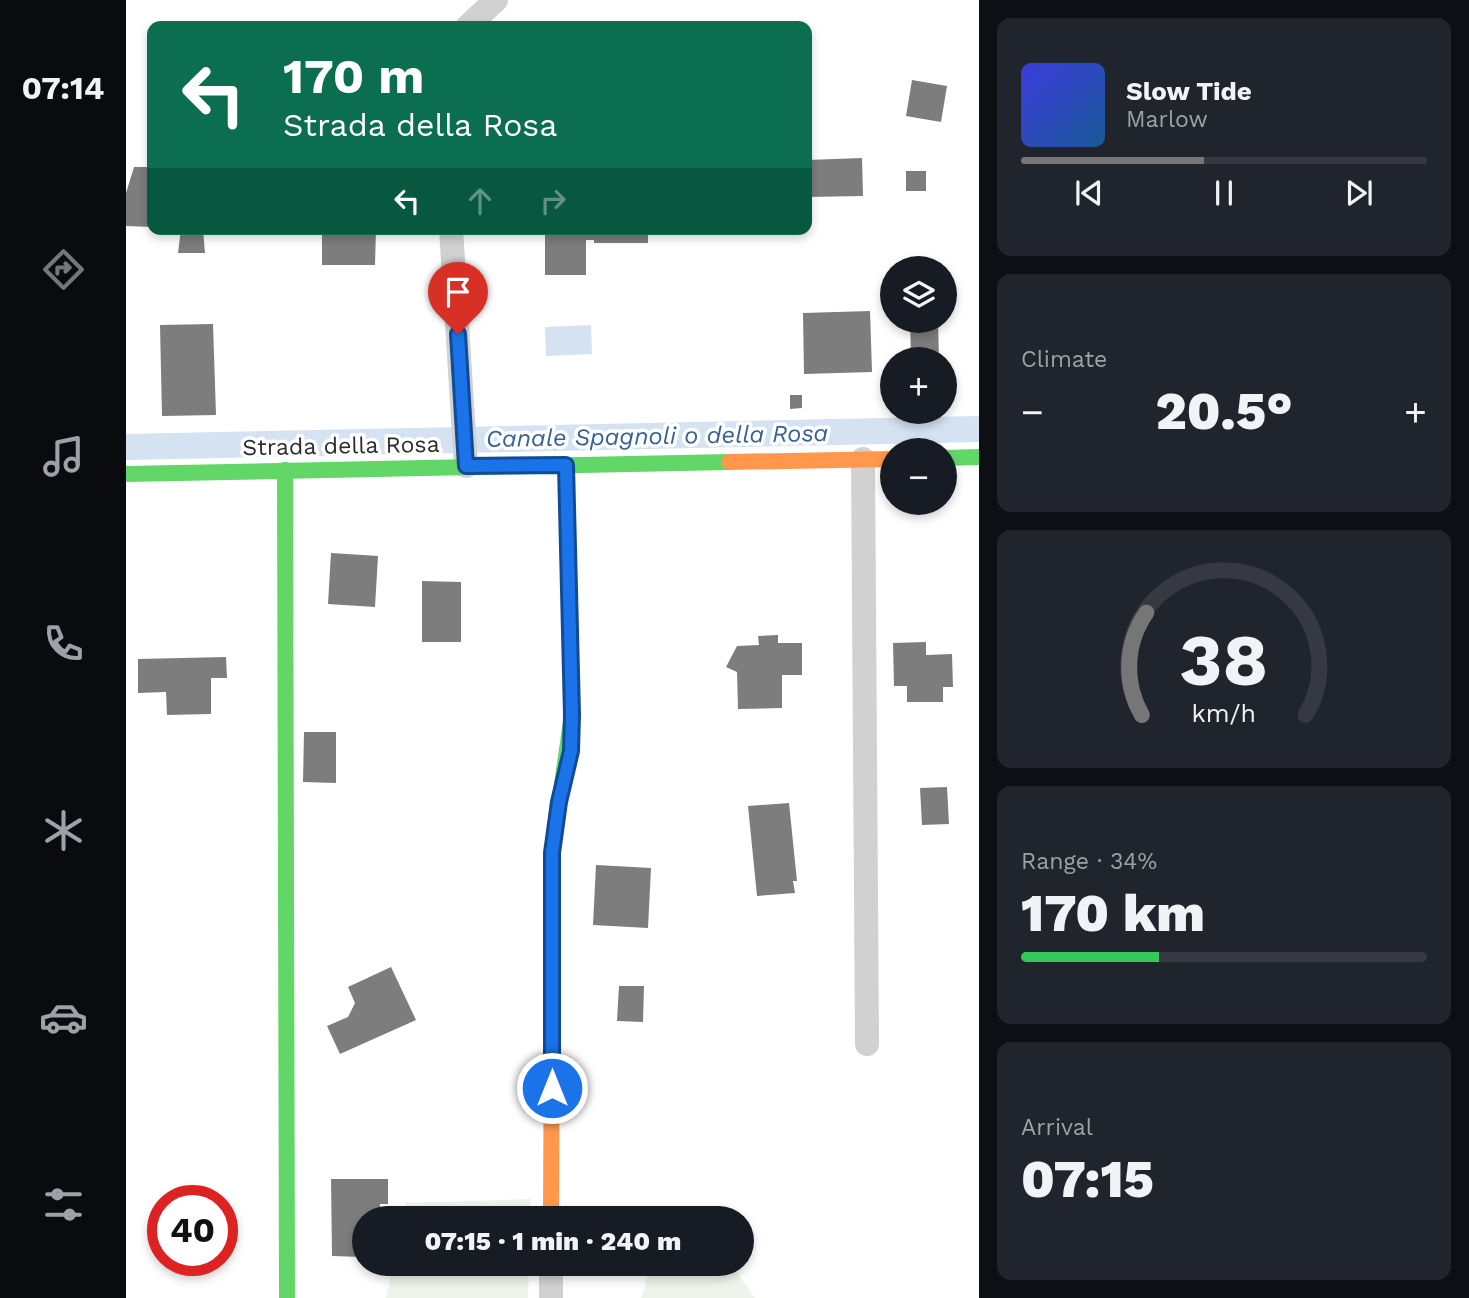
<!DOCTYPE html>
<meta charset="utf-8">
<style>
body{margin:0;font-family:"Work Sans",sans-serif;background:#20242c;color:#f1f3f6;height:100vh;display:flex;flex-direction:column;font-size:26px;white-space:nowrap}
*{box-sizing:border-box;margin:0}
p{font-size:23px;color:#9ea1a6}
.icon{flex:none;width:38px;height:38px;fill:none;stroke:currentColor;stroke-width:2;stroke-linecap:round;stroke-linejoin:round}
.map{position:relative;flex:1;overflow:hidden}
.drawer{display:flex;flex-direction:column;gap:18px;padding:18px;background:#0d0f14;width:490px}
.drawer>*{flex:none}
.hud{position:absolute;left:21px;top:21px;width:665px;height:214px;border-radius:14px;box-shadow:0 4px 10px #0003;background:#0b6e4f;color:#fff;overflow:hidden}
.controls{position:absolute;left:754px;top:256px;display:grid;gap:14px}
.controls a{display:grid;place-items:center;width:77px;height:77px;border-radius:50%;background:#171b24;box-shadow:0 4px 10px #0003;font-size:35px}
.speed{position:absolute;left:21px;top:1185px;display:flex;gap:14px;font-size:35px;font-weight:700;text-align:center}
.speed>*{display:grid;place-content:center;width:91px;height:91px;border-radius:50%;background:#171b24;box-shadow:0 4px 10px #0003;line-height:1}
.speed .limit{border:10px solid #d22;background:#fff;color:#111}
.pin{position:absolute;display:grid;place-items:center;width:60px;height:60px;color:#fff;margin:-72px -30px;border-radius:50% 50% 50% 0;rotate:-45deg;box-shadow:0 0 7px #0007}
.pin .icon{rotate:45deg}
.me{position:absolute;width:77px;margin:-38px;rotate:0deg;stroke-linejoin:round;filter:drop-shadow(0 0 5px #0008)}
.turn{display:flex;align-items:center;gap:24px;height:147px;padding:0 21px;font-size:32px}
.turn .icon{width:91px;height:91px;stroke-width:2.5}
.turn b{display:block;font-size:49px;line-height:60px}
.lanes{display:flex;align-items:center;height:66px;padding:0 21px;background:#0003;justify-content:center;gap:35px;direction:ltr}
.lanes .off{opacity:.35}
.big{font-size:52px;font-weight:800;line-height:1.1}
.drawer .widget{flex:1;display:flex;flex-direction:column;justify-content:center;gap:10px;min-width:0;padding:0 24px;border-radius:14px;background:#20242c}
.drawer .dial{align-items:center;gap:0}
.dial svg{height:182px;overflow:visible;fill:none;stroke:#363941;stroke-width:7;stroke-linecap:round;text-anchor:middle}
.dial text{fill:#f1f3f6;stroke:none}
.song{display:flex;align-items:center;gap:21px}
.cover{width:84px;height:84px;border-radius:10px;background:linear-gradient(135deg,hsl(240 70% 55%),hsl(210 70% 35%))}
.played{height:7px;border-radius:4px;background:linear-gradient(90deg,#767676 45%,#363941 45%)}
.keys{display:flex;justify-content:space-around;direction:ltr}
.heat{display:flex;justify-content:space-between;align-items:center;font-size:38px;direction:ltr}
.charge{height:10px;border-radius:5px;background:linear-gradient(90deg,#34c759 34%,#363941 0)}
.trip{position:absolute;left:226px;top:1206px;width:402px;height:70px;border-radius:35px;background:#171b24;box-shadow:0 4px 10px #0003;font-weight:800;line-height:70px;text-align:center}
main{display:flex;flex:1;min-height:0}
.tab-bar{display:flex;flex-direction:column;width:126px;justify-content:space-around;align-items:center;background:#090b0e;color:#9ea1a6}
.tab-bar .icon{width:49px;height:49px}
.tab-bar .on{color:#767676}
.tab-bar b{font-size:32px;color:#f1f3f6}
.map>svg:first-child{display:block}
</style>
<main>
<nav class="tab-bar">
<b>07:14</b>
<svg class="icon on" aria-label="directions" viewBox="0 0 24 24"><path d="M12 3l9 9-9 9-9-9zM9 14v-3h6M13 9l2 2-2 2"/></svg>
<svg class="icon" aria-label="music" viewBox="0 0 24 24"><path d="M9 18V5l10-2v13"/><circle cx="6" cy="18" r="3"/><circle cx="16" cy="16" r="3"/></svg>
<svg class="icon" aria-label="phone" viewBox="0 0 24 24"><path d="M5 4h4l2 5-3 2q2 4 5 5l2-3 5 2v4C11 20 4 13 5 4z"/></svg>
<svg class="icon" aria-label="climate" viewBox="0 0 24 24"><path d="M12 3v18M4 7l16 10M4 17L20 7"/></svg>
<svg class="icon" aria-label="car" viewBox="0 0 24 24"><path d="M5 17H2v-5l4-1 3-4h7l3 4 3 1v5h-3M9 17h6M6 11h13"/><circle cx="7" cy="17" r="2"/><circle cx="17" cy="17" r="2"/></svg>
<svg class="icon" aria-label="filters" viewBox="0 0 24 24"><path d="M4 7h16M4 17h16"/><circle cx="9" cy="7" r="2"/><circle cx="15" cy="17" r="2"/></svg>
</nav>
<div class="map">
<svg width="853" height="1298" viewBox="0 0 853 1298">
<rect width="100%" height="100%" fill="#fff"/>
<path fill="#eef4ea" d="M405,1199L404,1218H276L280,1203Z
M267,1264H403L402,1298H260Z
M525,1264H605L629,1298H515Z"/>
<path fill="#d4e2f2" d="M465,325L466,354L420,356L419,327Z"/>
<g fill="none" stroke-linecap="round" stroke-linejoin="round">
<path stroke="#d4e2f2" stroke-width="26" d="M0,447L853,429"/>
</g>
<path fill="#7d7d7d" d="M786,80L821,86L815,122L780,116Z
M736,158L737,196L681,197V160Z
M8,167H26V227L0,226V193Z
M780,171H800V191H780Z
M55,229H77L79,253H52Z
M196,229H250L249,265H196Z
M408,229H522V243H468V240H460V275H419V234H408Z
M744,311L746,372L678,374L677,313Z
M784,320H812L813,359H785Z
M87,324L90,415L36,416L34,325Z
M664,395H676V408L664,409Z
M205,553L252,556L249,607L202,604Z
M296,581L335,582V642H296Z
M652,635V643H676V675H656V708L612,709L611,672L600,667L611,646L633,645L632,636Z
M800,642V655L826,654L827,687H817V702H781V686H768L767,643Z
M100,657L101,678H85V714L41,715L40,692L12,693V659Z
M178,732H210V783L177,782Z
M821,787L823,824L796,825L794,788Z
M663,803L671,881H667L669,893L631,896L622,806Z
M470,865L525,868L522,928L467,925Z
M265,967L290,1020L214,1054L201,1026L222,1017L229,1003L222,987Z
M493,986H518L517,1022L491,1021Z
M205,1179H262V1204H254V1218H238L236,1257L206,1256Z"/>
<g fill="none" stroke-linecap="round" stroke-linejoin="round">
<path stroke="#d1d1d1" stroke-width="24" d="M342,26L370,0
M325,229L340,466
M737,459L741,1044
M425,1298V1264"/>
<path stroke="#63d668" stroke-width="16" d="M819,458L853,457
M159,470L161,1298
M0,474L603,462
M426,1006V853L446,715L440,465"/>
<path stroke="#ff974d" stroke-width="16" d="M603,462L766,459
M425,1218L426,1006"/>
</g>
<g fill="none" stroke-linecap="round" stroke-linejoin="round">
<defs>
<path id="route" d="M332,334L340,466L440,465L446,715L445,751L433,802L426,853V1088"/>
</defs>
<use href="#route" stroke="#114b97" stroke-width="18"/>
<use href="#route" stroke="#1a73e8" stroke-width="12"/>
</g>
<g text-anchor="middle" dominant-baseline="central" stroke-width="7" stroke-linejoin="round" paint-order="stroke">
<g font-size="23" fill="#2c2c2c" stroke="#fff">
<text transform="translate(215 446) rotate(-1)">Strada della Rosa</text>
</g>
<g font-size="24" font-style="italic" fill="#346294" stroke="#fff">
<text transform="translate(531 436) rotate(-1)">Canale Spagnoli o della Rosa</text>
</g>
</g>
</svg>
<div class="controls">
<a><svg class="icon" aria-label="layers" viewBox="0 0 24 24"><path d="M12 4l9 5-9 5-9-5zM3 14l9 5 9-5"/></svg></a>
<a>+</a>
<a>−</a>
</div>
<div class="speed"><div class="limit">40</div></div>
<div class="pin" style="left:332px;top:334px;background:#d93025"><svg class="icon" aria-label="arrive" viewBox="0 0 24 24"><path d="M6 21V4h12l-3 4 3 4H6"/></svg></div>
<svg class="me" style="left:426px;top:1088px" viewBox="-20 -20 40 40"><circle r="17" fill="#1a73e8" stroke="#fff" stroke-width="3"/><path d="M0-11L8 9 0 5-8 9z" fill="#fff"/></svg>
<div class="trip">07:15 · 1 min · 240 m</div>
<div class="hud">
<div class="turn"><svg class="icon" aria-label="left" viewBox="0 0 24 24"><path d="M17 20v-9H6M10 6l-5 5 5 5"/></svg><div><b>170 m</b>Strada della Rosa</div></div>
<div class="lanes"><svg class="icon" aria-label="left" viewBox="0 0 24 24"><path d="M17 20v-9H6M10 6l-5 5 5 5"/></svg><svg class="icon off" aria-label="ahead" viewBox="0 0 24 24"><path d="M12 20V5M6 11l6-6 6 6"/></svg><svg class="icon off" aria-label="right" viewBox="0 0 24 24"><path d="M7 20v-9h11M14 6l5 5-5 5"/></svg></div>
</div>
</div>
<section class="drawer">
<div class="widget">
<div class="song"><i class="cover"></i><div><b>Slow Tide</b><p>Marlow</p></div></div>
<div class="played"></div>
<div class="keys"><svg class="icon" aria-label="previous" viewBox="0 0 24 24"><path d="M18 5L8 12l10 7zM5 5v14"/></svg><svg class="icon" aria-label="pause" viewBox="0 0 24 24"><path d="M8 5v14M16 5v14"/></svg><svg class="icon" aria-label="next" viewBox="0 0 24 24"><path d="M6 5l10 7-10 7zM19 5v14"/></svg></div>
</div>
<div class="widget"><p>Climate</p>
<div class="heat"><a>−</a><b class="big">20.5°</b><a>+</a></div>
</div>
<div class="widget dial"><svg viewBox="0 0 100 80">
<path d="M14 69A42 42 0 1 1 86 69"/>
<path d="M14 69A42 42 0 0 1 16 24" stroke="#767676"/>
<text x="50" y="56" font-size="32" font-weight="700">38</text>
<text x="50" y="72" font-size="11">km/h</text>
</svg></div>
<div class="widget"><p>Range · 34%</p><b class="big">170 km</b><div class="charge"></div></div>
<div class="widget"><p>Arrival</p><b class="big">07:15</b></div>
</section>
</main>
